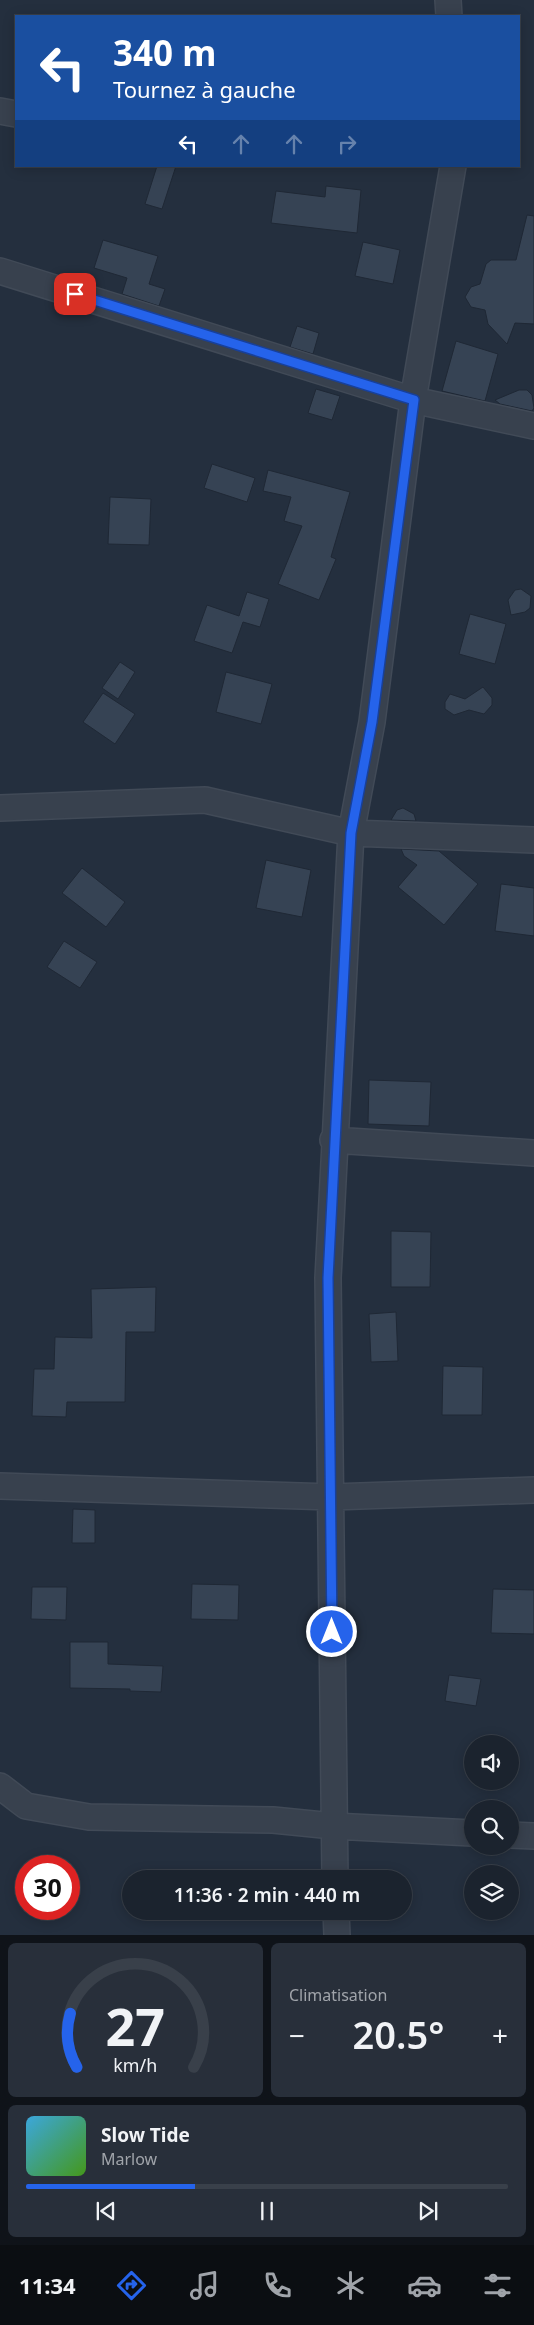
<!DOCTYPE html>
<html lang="fr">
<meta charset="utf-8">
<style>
body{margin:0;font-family:"Noto Sans",sans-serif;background:#282f3a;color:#f1f3f6;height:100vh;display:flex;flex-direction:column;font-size:19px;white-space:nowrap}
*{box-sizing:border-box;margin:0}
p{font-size:16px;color:#a0a4aa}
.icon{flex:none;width:28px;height:28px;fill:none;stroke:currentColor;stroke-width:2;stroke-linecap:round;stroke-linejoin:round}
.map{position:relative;height:1935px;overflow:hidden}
.details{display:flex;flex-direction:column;gap:8px;padding:8px;background:#0f1319;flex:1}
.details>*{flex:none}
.hud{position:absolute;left:15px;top:15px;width:505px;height:152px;border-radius:0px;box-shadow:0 2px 12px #0003,0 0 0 1px #39404a;background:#1a4fa0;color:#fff;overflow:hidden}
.controls{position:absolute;left:464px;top:1735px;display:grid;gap:10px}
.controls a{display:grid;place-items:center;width:55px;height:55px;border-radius:50%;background:#1b232e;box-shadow:0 2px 12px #0003,0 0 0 1px #39404a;font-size:25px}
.speed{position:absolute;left:15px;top:1855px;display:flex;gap:10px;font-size:25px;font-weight:700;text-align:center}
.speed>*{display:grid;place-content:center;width:65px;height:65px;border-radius:50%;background:#1b232e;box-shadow:0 2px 12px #0003,0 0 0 1px #39404a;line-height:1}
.speed .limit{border:8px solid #d22;background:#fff;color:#111}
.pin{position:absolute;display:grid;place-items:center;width:42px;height:42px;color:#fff;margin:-21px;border-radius:10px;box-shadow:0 2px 8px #0006}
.me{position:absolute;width:55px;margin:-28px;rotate:0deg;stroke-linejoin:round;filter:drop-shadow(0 0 4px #0008)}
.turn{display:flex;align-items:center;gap:18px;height:105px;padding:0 15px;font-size:22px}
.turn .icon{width:65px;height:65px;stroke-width:2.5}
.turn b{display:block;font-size:35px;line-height:42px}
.lanes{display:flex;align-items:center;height:48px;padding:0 15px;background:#0003;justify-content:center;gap:25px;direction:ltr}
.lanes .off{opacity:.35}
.big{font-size:38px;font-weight:600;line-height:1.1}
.details .card{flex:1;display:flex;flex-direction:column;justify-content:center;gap:8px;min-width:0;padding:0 18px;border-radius:8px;background:#282f3a}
.details .dial{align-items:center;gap:0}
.dial svg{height:130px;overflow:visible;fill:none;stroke:#39404a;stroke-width:7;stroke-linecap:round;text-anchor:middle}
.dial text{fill:#f1f3f6;stroke:none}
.song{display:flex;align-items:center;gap:15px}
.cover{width:60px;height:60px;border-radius:8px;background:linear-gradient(135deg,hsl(200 70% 55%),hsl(100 70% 35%))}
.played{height:5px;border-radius:2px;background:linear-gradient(90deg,#2563eb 35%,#39404a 35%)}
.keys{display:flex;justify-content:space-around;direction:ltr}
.heat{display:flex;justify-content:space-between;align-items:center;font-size:28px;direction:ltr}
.details .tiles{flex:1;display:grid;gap:8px;grid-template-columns:1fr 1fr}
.card:last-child{grid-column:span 2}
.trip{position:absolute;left:122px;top:1870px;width:290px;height:50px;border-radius:25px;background:#1b232e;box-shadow:0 2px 12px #0003,0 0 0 1px #39404a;font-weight:600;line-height:50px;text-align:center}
.dock{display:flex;height:80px;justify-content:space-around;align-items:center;background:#0b0e12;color:#a0a4aa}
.dock .icon{width:35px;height:35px}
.dock .selected{color:#2563eb}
.dock b{font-size:22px;color:#f1f3f6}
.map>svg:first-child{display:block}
</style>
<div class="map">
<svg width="534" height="1935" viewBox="0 0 534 1935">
<rect width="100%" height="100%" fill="#242f3e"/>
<path fill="#364354" stroke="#1f2835" d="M157,166H176L162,209L145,204Z
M326,186L361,190L357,233L271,223L276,191L325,197Z
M527,215L534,216V324L515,323L507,344L488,324L485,310L471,307L465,297L471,287L480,284L486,264L491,260H516Z
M103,240L158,256L149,284L165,289L159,306L122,294L127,278L94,268Z
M363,242L400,250L393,284L355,276Z
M297,326L319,333L313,354L290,347Z
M456,341L498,354L485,401L442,391Z
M316,389L340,396L332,420L308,413Z
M519,390H527L532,395L534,408L532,411L500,404L495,400Z
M212,464L255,478L247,502L204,488Z
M268,470L350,492L331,557L336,559L319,600L278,584L302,526L284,521L291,497L263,491Z
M110,497L151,499L149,545L108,544Z
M521,589L531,596L530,608L525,612L511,615L508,600L515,590Z
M247,592L269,599L260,627L243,622L232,653L194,641L207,605L239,616Z
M470,614L506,624L495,664L459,654Z
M120,662L135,672L118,699L102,688Z
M226,672L272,684L261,724L216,712Z
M483,687L492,698V705L484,714L469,710L454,715L445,709V702L450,694L465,699Z
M103,693L135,714L115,744L83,722Z
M403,808L414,814L416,821L391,820L397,810Z
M401,849L439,851L478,884L444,925L398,887L417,865L404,856Z
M266,860L311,870L302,917L256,908Z
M82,868L125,902L106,927L62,893Z
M501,884L534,888V936L495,931Z
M64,941L97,962L80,988L47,967Z
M369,1080L431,1082L429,1126L368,1124Z
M391,1231L431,1232L430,1287H391Z
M156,1287L155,1332H126L125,1402H67L66,1417L32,1416L34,1369H54L55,1337L92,1338L91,1289Z
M396,1312L398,1361L371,1362L369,1314Z
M443,1366L483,1367L482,1415H442Z
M73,1509L95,1510V1543H72Z
M192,1584L239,1585L238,1620L191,1619Z
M32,1587H67L66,1620L31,1619Z
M493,1589L534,1590V1634L491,1633Z
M70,1642H108V1664L163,1666L161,1692L130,1691V1689L70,1688Z
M449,1675L481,1679L476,1706L445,1701Z"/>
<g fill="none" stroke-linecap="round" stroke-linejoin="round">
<defs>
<path id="street" d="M448,0L449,16
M0,111L16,114
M0,271L413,400L534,426
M0,808L205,800L351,833L534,840
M333,1140L534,1153
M0,1486L332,1497L534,1490
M0,1786L26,1806L89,1817L273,1820L333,1826L472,1833
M510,1835L534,1836
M335,1879L328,1278L351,833L372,722L413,400L453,166
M336,1911L337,1935"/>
</defs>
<use href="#street" stroke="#414a57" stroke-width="28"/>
<use href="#street" stroke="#38414e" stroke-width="25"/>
</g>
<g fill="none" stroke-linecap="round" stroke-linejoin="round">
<defs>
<path id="route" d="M75,294L414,400L372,722L351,833L328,1278L332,1632"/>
</defs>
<use href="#route" stroke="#184099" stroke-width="12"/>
<use href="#route" stroke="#2563eb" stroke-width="9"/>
</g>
</svg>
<div class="controls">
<a><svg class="icon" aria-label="sound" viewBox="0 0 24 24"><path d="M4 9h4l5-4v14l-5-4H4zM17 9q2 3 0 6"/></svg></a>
<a><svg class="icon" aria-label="search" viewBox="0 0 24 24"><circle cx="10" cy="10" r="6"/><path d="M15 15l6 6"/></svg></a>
<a><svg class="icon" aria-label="layers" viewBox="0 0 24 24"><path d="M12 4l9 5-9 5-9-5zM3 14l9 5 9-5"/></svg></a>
</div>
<div class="speed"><div class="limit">30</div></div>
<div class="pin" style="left:75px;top:294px;background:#d93025"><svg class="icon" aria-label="arrive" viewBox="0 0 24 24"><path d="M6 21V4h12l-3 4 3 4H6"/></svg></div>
<svg class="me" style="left:332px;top:1632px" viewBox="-20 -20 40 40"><circle r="17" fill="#2563eb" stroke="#fff" stroke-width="3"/><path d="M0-11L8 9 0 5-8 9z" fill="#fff"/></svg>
<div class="trip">11:36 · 2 min · 440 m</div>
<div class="hud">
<div class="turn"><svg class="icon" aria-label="left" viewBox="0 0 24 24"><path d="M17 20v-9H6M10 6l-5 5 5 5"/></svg><div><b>340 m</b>Tournez à gauche</div></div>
<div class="lanes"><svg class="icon" aria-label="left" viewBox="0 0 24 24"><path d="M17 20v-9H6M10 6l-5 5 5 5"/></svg><svg class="icon off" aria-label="ahead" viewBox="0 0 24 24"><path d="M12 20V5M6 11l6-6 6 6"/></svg><svg class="icon off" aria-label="ahead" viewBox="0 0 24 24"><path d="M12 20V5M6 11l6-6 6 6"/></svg><svg class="icon off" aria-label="right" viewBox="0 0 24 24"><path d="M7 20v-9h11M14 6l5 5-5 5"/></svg></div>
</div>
</div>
<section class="details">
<div class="tiles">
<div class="card dial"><svg viewBox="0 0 100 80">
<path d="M14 69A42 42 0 1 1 86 69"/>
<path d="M14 69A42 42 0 0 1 10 36" stroke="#2563eb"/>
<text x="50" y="56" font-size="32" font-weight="700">27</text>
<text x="50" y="72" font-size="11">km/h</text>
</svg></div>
<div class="card"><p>Climatisation</p>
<div class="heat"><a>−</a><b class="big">20.5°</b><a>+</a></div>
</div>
<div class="card">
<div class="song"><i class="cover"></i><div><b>Slow Tide</b><p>Marlow</p></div></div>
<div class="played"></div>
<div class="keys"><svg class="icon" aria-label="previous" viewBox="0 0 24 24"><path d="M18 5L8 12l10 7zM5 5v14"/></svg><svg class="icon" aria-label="pause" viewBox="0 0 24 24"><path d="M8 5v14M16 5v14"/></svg><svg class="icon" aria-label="next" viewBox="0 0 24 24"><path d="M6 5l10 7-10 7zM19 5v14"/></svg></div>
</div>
</div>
</section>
<nav class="dock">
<b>11:34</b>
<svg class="icon selected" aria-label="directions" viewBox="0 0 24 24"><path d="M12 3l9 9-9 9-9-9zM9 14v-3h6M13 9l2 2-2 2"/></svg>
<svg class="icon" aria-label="music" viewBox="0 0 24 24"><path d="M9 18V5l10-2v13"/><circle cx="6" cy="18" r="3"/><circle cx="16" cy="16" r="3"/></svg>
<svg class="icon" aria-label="phone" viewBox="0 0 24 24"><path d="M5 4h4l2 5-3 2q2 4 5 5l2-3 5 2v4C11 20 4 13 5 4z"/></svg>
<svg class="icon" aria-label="climate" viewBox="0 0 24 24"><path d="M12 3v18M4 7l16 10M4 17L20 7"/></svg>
<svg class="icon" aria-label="car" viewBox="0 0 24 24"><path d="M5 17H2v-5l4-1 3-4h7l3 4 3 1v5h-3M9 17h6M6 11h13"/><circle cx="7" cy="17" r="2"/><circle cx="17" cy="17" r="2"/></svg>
<svg class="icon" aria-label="filters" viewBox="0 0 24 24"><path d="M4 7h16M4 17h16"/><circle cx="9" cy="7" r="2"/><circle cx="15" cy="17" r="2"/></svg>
</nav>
